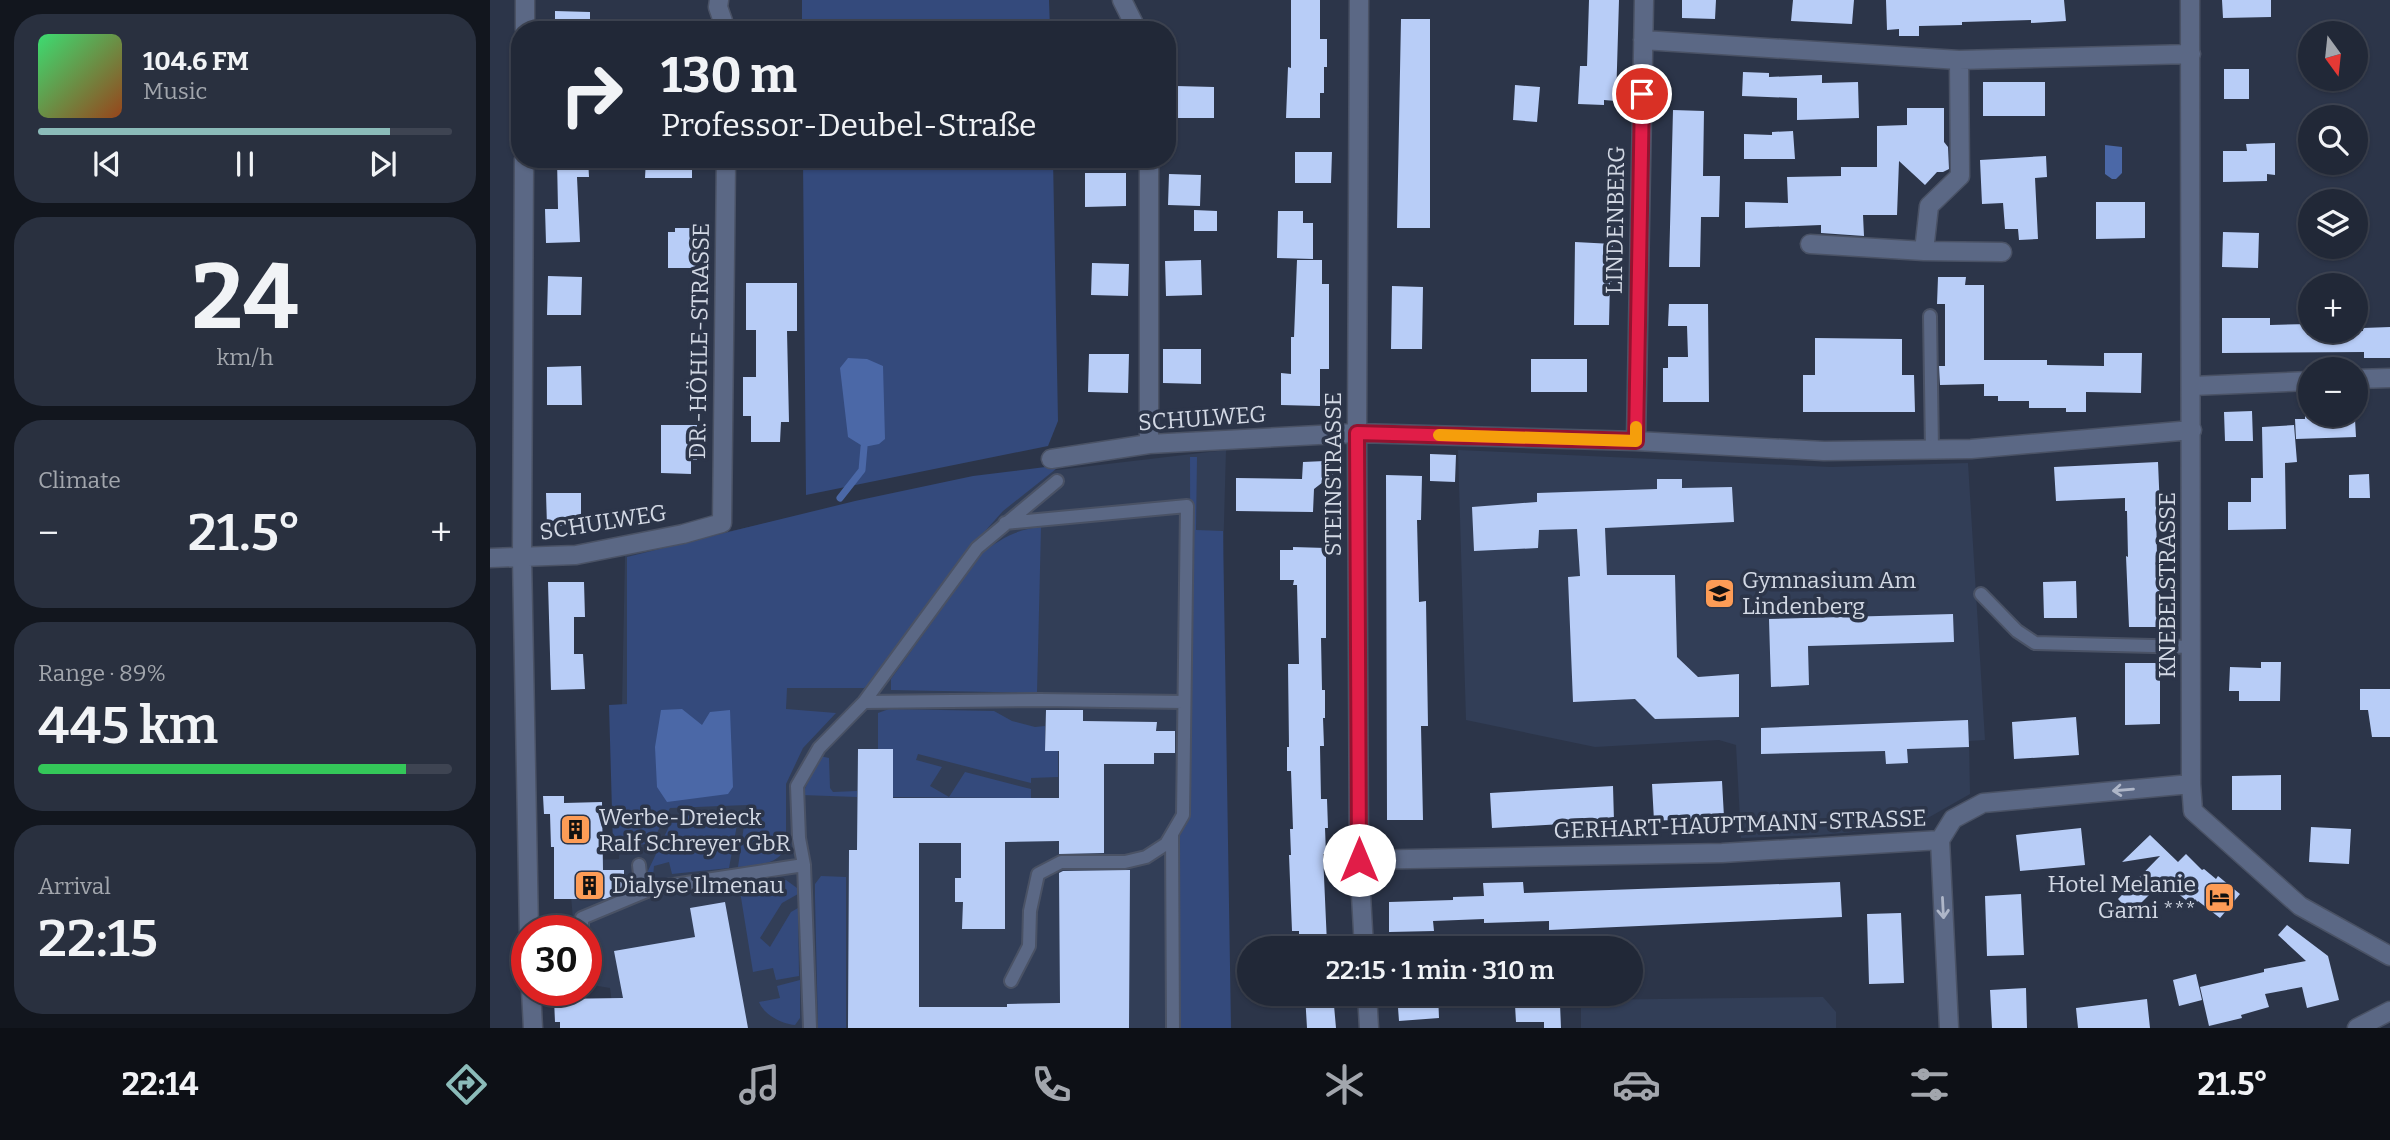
<!DOCTYPE html>
<meta charset="utf-8">
<style>
body{margin:0;font-family:Bitter,serif;background:#29303f;color:#f1f3f6;height:100vh;display:flex;flex-direction:column;font-size:26px;white-space:nowrap}
*{box-sizing:border-box;margin:0}
p{font-size:23px;color:#a2a6ad}
.icon{flex:none;width:38px;height:38px;fill:none;stroke:currentColor;stroke-width:2;stroke-linecap:round;stroke-linejoin:round}
.map{position:relative;flex:1;overflow:hidden}
.drawer{display:flex;flex-direction:column;gap:14px;padding:14px;background:#12161e;width:490px}
.drawer>*{flex:none}
.guide{position:absolute;left:21px;top:21px;width:665px;height:147px;border-radius:28px;box-shadow:0 2px 5px #0004,0 0 0 2px #3e4452;background:#212837;color:#f1f3f6;overflow:hidden}
.needle{width:46px;rotate:165deg}
.buttons{position:absolute;left:1808px;top:21px;display:grid;gap:14px}
.buttons a{display:grid;place-items:center;width:70px;height:70px;border-radius:50%;background:#212837;box-shadow:0 2px 5px #0004,0 0 0 2px #3e4452;font-size:35px}
.speed{position:absolute;left:21px;top:915px;display:flex;gap:14px;font-size:35px;font-weight:700;text-align:center}
.speed>*{display:grid;place-content:center;width:91px;height:91px;border-radius:50%;background:#212837;box-shadow:0 2px 5px #0004,0 0 0 2px #3e4452;line-height:1}
.speed .limit{border:10px solid #d22;background:#fff;color:#111}
.pin{position:absolute;display:grid;place-items:center;width:60px;height:60px;color:#fff;margin:-30px;border:4px solid #fff;border-radius:50%;box-shadow:0 2px 7px #0007}
.me{position:absolute;width:77px;margin:-38px;rotate:0deg;stroke-linejoin:round;filter:drop-shadow(0 0 5px #0008)}
.turn{display:flex;align-items:center;gap:24px;height:147px;padding:0 35px;font-size:32px}
.turn .icon{width:91px;height:91px;stroke-width:2.5}
.turn b{display:block;font-size:49px;line-height:60px}
.big{font-size:52px;font-weight:600;line-height:1.1}
.drawer .widget{flex:1;display:flex;flex-direction:column;justify-content:center;gap:10px;min-width:0;padding:0 24px;border-radius:28px;background:#29303f}
.drawer .dial{align-items:center;gap:0}
.dial b{font-size:91px;line-height:1}
.song{display:flex;align-items:center;gap:21px}
.cover{width:84px;height:84px;border-radius:10px;background:linear-gradient(135deg,hsl(140 70% 55%),hsl(20 70% 35%))}
.played{height:7px;border-radius:4px;background:linear-gradient(90deg,#8bbbb9 85%,#3e4452 85%)}
.keys{display:flex;justify-content:space-around;direction:ltr}
.heat{display:flex;justify-content:space-between;align-items:center;font-size:38px;direction:ltr}
.charge{height:10px;border-radius:5px;background:linear-gradient(90deg,#34c759 89%,#3e4452 0)}
.trip{position:absolute;left:747px;top:936px;width:406px;height:70px;border-radius:35px;background:#212837;box-shadow:0 2px 5px #0004,0 0 0 2px #3e4452;font-weight:600;line-height:70px;text-align:center}
.dock{display:flex;height:112px;justify-content:space-around;align-items:center;background:#0d1016;color:#a2a6ad}
.dock .icon{width:49px;height:49px}
.dock .selected{color:#8bbbb9}
.dock b{font-size:32px;color:#f1f3f6}
main{display:flex;flex:1;min-height:0}
.map>svg:first-child{display:block}
</style>
<main>
<section class="drawer">
<div class="widget">
<div class="song"><i class="cover"></i><div><b>104.6 FM</b><p>Music</p></div></div>
<div class="played"></div>
<div class="keys"><svg class="icon" aria-label="previous" viewBox="0 0 24 24"><path d="M18 5L8 12l10 7zM5 5v14"/></svg><svg class="icon" aria-label="pause" viewBox="0 0 24 24"><path d="M8 5v14M16 5v14"/></svg><svg class="icon" aria-label="next" viewBox="0 0 24 24"><path d="M6 5l10 7-10 7zM19 5v14"/></svg></div>
</div>
<div class="widget dial"><b>24</b><p>km/h</p></div>
<div class="widget"><p>Climate</p>
<div class="heat"><a>−</a><b class="big">21.5°</b><a>+</a></div>
</div>
<div class="widget"><p>Range · 89%</p><b class="big">445 km</b><div class="charge"></div></div>
<div class="widget"><p>Arrival</p><b class="big">22:15</b></div>
</section>
<div class="map">
<svg width="1900" height="1028" viewBox="0 0 1900 1028">
<rect width="100%" height="100%" fill="#2c3549"/>
<path fill="#323e57" d="M736,450L726,810L732,1028H125L120,988L96,984V931H84L78,861L129,859L135,555L316,514L550,472Z
M968,450L1341,467L1478,463L1495,740L1479,741L1480,794L1422,827L1330,835L1251,838L1246,745L1229,740L1105,747L976,720Z
M1333,997L1346,1012V1028H1091V1000Z"/>
<path fill="#344a7c" d="M312,0H559L560,30H312Z
M313,159H563L568,421L558,446L316,495Z
M700,457H707L706,530L733,531L741,1028H687L683,848L696,824L701,800Z
M571,465L513,511L488,539L380,684L374,688H297L296,709L346,713L313,748L296,784V846C289,866 267,864 248,867L257,805L180,808L161,844L123,846L119,705L137,704V557L365,501L483,476Z
M551,527L547,693L401,690V679L492,553C511,538 528,529 551,527Z
M399,709L504,711L522,721L545,727L555,726V751H568V777L541,778V783L428,754L426,760L452,767L440,786L459,797L475,772L541,789V798L403,797V749H388V713Z
M330,756L339,758L340,788L343,792L367,791V797L312,795Z
M249,814L239,868L182,874L179,862L164,866L163,876L156,875L184,816Z
M331,876L356,877V1028H328L325,898V884Z
M296,880L307,888L308,894L292,903L270,938L280,947L301,912L308,908L309,976L286,980L283,968L263,972L249,885Z
M310,980V1018L305,1025C292,1024 274,1015 269,1002L290,998L287,986Z"/>
<path fill="#4b68a7" d="M1615,145L1632,147V173L1626,179H1622L1615,174Z
M358,358L377,359L393,366L395,439L389,444L374,447L358,437L350,368Z
M192,709L212,725L220,712L240,710L243,787L238,794L177,802L167,787L165,747L171,710Z"/>
<g fill="none" stroke-linecap="round" stroke-linejoin="round">
<path stroke="#4b68a7" stroke-width="7" d="M350,498L372,470L374,447"/>
</g>
<path fill="#b8cdf7" d="M801,0H830V39H837V67H834V93H830V118H796L798,67L801,68Z
M1099,0H1129L1126,101L1114,100V105L1088,104L1090,66H1097Z
M1192,0H1226L1225,19L1192,18Z
M1303,0H1364L1362,24L1301,21Z
M1396,0H1574L1576,21L1541,23V20L1472,22V25L1429,26V36H1409V29L1397,30Z
M1732,0H1781V17L1733,18Z
M65,11L100,12V30H65Z
M911,19H940V228H907Z
M1734,69H1759V99H1734Z
M1253,72L1279,73V77L1332,75V83L1368,82L1369,118L1307,120V98L1252,96Z
M1493,82H1555V116H1493Z
M1025,85L1050,87L1047,122L1023,120Z
M686,86L724,87V118H687Z
M1417,108H1454V142L1458,147L1459,169L1453,172H1447L1435,185L1409,161L1407,215H1373L1374,236L1331,233V225L1255,228V202L1298,203L1297,177L1351,176V167H1387V126L1417,125Z
M1183,110L1214,111L1213,176H1230L1229,217H1211L1210,267H1179Z
M1303,131L1305,159H1254V134L1282,135V132Z
M1785,143V175L1777,174V181L1733,182V151H1757L1756,144Z
M805,152H842L841,183H805Z
M1556,156L1557,177L1545,178L1548,239L1529,240L1528,229H1515L1513,203L1492,204L1490,160Z
M67,159H98L99,177H87L90,242L56,243L55,209H68Z
M156,159H202V178H155Z
M595,173H636V206L595,207Z
M679,174L711,175L710,206L678,205Z
M1606,202H1655V238L1606,239Z
M704,210L727,211V231H704Z
M788,211H813V223H823V259L787,258Z
M185,228H202V233H217V268H178V232H185Z
M1733,232L1769,233L1768,268L1732,267Z
M1085,242L1123,244L1122,282H1120L1119,325H1084Z
M711,260L712,295L676,296L675,261Z
M807,260H832V284H839V369H830V406L791,405V373L801,374V337H804Z
M602,263L639,264L638,296L601,295Z
M58,276L92,277L91,315H57Z
M1448,277H1476L1475,285H1494V360H1557V365L1614,366V353H1652L1651,393L1596,392V412H1576V408H1539V401H1508V396H1494V384L1450,385L1449,366H1455V304H1447Z
M256,283H307V331H297L299,422H291L290,442H261V416H253V377H266V330H256Z
M902,286L933,287L932,349H901Z
M1179,304H1218L1219,402H1173V368H1178V357H1198L1197,326H1178Z
M1732,318H1780V325L1820,324V331H1873V328L1900,327V358H1874V352L1732,353Z
M1325,338L1412,339V375H1424L1425,412H1313V375H1325Z
M673,349H711V384L673,383Z
M599,354H639L638,393L598,392Z
M1041,359H1097V392H1041Z
M91,366L92,405H57V367Z
M1762,411L1763,441H1735L1734,412Z
M1815,415H1847V420L1865,419L1866,437L1806,439L1805,419H1815Z
M171,425H207V460H201V474L171,473Z
M1804,425L1807,462L1795,463L1796,529L1738,530V502H1761V478H1773L1772,427Z
M940,454L966,455L965,482L940,481Z
M835,461L846,472L824,489L823,512L746,511V478L812,479L813,462Z
M1668,462L1670,510H1666L1667,556H1669L1670,611H1667V627H1639L1636,556L1638,557L1637,511H1635V498L1566,501L1564,467Z
M1879,474L1880,498H1859V475Z
M896,475L932,476L931,520H927L929,602L936,601L938,726H931L933,820H897Z
M1167,479H1192V488L1242,487L1244,522L1115,528L1117,575H1185L1187,657L1208,677L1249,674V717L1165,719L1145,699L1083,702L1078,577L1090,576L1087,529L1049,530L1048,548L984,551L982,507L1047,502V493L1167,489Z
M56,493H91V526H57Z
M803,547L836,548V638H831L832,690H835V718H833L834,746H830L831,799H837L838,828H835L836,854H833L837,944L809,945V931H802L799,855H801L800,829H803L801,771H797V747H799L798,664H809L807,585H803L804,580H790V550H803Z
M1586,581L1587,618H1554L1553,582Z
M58,582H94L95,617H84V654H93L95,689L61,690Z
M1463,614L1464,642L1318,646L1319,685L1281,687L1279,619Z
M1771,662H1791L1790,701H1749V691H1739L1740,667L1771,668Z
M1635,663H1670V724L1635,725Z
M1870,689H1900V737H1882L1878,710H1870Z
M556,710H593V721L667,722L666,731H685V753H664V764H614V853L569,854V841L515,842V929H472L473,902H465V878H471V843H429V1007H517V1004L570,1003L569,873L573,871L640,870L639,1028H358L359,850H367L368,749H403V798H569V751H555Z
M1586,717L1589,755L1524,759L1522,722Z
M1478,720L1479,747L1417,749L1418,763L1396,764L1395,751L1271,754V728Z
M1791,775V810H1742V776Z
M1232,781L1234,817L1164,821L1162,784Z
M1123,786L1124,821L1002,828L1000,793Z
M53,796H74V803L112,802L113,870H134V891L115,899H64V847H61L60,814H54Z
M1821,827L1861,829L1859,864L1819,862Z
M1591,828L1595,865L1530,871L1526,835Z
M1660,835L1688,862L1696,854L1712,870L1714,869L1726,879L1728,876L1750,894L1730,918L1708,901L1703,906L1673,881L1641,913L1628,899L1670,856L1632,862Z
M1033,882L1034,893L1350,882L1352,917L1059,930V921L994,923V919L943,921L944,931L899,932V902L963,900V897L994,896L993,883Z
M1531,894L1534,955L1497,956L1495,896Z
M235,902L258,1028H70V1022H65L64,999L133,998L124,951L205,937L200,908Z
M1411,913L1414,983L1379,984L1377,914Z
M1797,925L1838,956L1849,1000L1817,1008L1812,987L1775,994L1779,1007L1751,1015L1752,1018L1719,1026L1710,987L1774,972V969L1816,961L1788,935Z
M1706,974L1712,1000L1689,1006L1683,980Z
M1536,988L1537,1028H1502L1500,990Z
M815,994H843L846,1028H817Z
M907,994H948L949,1018L909,1021Z
M1657,999L1660,1028H1588L1586,1008Z
M1070,1004L1071,1028H1054V1022H1026L1025,1005Z"/>
<g fill="none" stroke-linecap="round" stroke-linejoin="round">
<defs>
<path id="service" d="M1440,316L1442,451
M515,523L697,506L693,815L676,844L656,857L635,862H571L548,874L540,911L539,946L521,981
M1491,594L1527,631L1545,643L1702,647
M374,702L550,700L694,702
M682,834L683,1028
M149,865L152,893
M92,931V918L164,888L314,865
M320,1028L314,865L309,838L307,786L329,748L374,702L487,548L567,481"/>
<path id="minor" d="M229,0L228,7L236,30
M632,0L647,30
M869,0L867,433L869,860L874,948
M1700,0L1701,784L1703,811L1810,906L1900,956
M35,30V0
M1153,40L1469,60L1701,54
M34,159L32,557L39,931
M1320,244L1434,251L1439,206L1470,176L1469,60
M1434,251L1512,252
M1866,379L1900,378
M1702,386L1820,381
M1146,441L1154,0
M659,444V159
M561,459L659,444L867,433L1146,441L1334,451L1481,449L1702,430
M0,558L86,555L193,534L232,523L236,159
M1450,840L1459,1028
M869,860L1232,853L1450,840L1463,819L1493,803L1701,784
M41,990L43,1028
M877,994L879,1028
M1867,1028L1900,1011"/>
</defs>
<use href="#service" stroke="#4a5265" stroke-width="16"/>
<use href="#minor" stroke="#4a5265" stroke-width="21"/>
<use href="#service" stroke="#5b6885" stroke-width="12"/>
<use href="#minor" stroke="#5b6885" stroke-width="18"/>
</g>
<defs><path id="oneway-shaft" d="M-6 0H5M1.5-3L5.5 0L1.5 3" fill="none" stroke-width="1.6" stroke-linecap="round" stroke-linejoin="round" transform="scale(1.75)"/></defs>
<g stroke="#aeb6c8">
<use href="#oneway-shaft" transform="translate(1633 790) rotate(175)"/>
<use href="#oneway-shaft" transform="translate(1453 908) rotate(87)"/>
</g>
<g fill="none" stroke-linecap="round" stroke-linejoin="round">
<defs>
<path id="route" d="M869,860L867,433L1146,441L1152,94"/>
</defs>
<use href="#route" stroke="#92132f" stroke-width="18"/>
<use href="#route" stroke="#e11d48" stroke-width="12"/>
<path stroke="#f59e0b" stroke-width="12" d="M949,435L1146,441V427"/>
</g>
<defs>
<symbol id="school-square" viewBox="-11 -11 22 22"><rect x="-9" y="-9" width="18" height="18" rx="4" fill="#fd9c56" stroke="#2c3549"/><path d="M0-5L7-2L0 1L-7-2ZM-4 1L0 2.5L4 1V4Q0 6-4 4Z" fill="#111"/></symbol>
<symbol id="building-square" viewBox="-11 -11 22 22"><rect x="-9" y="-9" width="18" height="18" rx="4" fill="#fd9c56" stroke="#2c3549"/><path d="M-4-6H4V6H1V3H-1V6H-4ZM-2.5-4.3h1.7v1.8h-1.7ZM.8-4.3h1.7v1.8H.8ZM-2.5-1h1.7V.8h-1.7ZM.8-1h1.7V.8H.8Z" fill="#111"/></symbol>
<symbol id="hotel-square" viewBox="-11 -11 22 22"><rect x="-9" y="-9" width="18" height="18" rx="4" fill="#fd9c56" stroke="#2c3549"/><path d="M-6-4.5h1.5V1H6V5H4.5V3h-9V5H-6ZM-4 0a1.8 1.8 0 1 1 3.6 0ZM.5 0V-2.5h3Q6-2.5 6 0Z" fill="#111"/></symbol>
</defs>
<g fill-rule="evenodd">
<use href="#school-square" x="1212" y="576" width="35" height="35"/>
<use href="#building-square" x="68" y="812" width="35" height="35"/>
<use href="#building-square" x="82" y="868" width="35" height="35"/>
<use href="#hotel-square" x="1712" y="880" width="35" height="35"/>
</g>
<g text-anchor="middle" dominant-baseline="central" stroke-width="7" stroke-linejoin="round" paint-order="stroke">
<g font-size="23" fill="#d2d8e4" stroke="#2c3549">
<text transform="translate(1125 220) rotate(-89)">LINDENBERG</text>
<text transform="translate(209 341) rotate(-89)">DR.-HÖHLE-STRASSE</text>
<text transform="translate(712 418) rotate(-4)">SCHULWEG</text>
<text transform="translate(843 474) rotate(-90)">STEINSTRASSE</text>
<text transform="translate(113 522) rotate(-9)">SCHULWEG</text>
<text transform="translate(1677 585) rotate(-90)">KNEBELSTRASSE</text>
<text transform="translate(1250 824) rotate(-2)">GERHART-HAUPTMANN-STRASSE</text>
</g>
<g font-size="23" fill="#d2d8e4" stroke="#2c3549" text-anchor="start">
<text x="1252" y="580">Gymnasium Am<tspan x="1252" dy="26">Lindenberg</tspan></text>
<text x="109" y="817">Werbe-Dreieck<tspan x="109" dy="26">Ralf Schreyer GbR</tspan></text>
<text x="1706" y="884" text-anchor="end">Hotel Melanie<tspan x="1706" dy="26">Garni ***</tspan></text>
<text x="122" y="885">Dialyse Ilmenau</text>
</g>
</g>
</svg>
<div class="buttons">
<a><svg class="needle" viewBox="-14 -14 28 28"><path d="M0-13l5 13h-10z" fill="#e53935"/><path d="M0 13l5-13h-10z" fill="#a2a6ad"/></svg></a>
<a><svg class="icon" aria-label="search" viewBox="0 0 24 24"><circle cx="10" cy="10" r="6"/><path d="M15 15l6 6"/></svg></a>
<a><svg class="icon" aria-label="layers" viewBox="0 0 24 24"><path d="M12 4l9 5-9 5-9-5zM3 14l9 5 9-5"/></svg></a>
<a>+</a>
<a>−</a>
</div>
<div class="speed"><div class="limit">30</div></div>
<div class="pin" style="left:1152px;top:94px;background:#d93025"><svg class="icon" aria-label="arrive" viewBox="0 0 24 24"><path d="M6 21V4h12l-3 4 3 4H6"/></svg></div>
<svg class="me" style="left:869px;top:860px" viewBox="-20 -20 40 40"><circle r="19" fill="#fff"/><path d="M0-13L10 11 0 6-10 11z" fill="#e11d48"/></svg>
<div class="trip">22:15 · 1 min · 310 m</div>
<div class="guide">
<div class="turn"><svg class="icon" aria-label="right" viewBox="0 0 24 24"><path d="M7 20v-9h11M14 6l5 5-5 5"/></svg><div><b>130 m</b>Professor-Deubel-Straße</div></div>
</div>
</div>
</main>
<nav class="dock">
<b>22:14</b>
<svg class="icon selected" aria-label="directions" viewBox="0 0 24 24"><path d="M12 3l9 9-9 9-9-9zM9 14v-3h6M13 9l2 2-2 2"/></svg>
<svg class="icon" aria-label="music" viewBox="0 0 24 24"><path d="M9 18V5l10-2v13"/><circle cx="6" cy="18" r="3"/><circle cx="16" cy="16" r="3"/></svg>
<svg class="icon" aria-label="phone" viewBox="0 0 24 24"><path d="M5 4h4l2 5-3 2q2 4 5 5l2-3 5 2v4C11 20 4 13 5 4z"/></svg>
<svg class="icon" aria-label="climate" viewBox="0 0 24 24"><path d="M12 3v18M4 7l16 10M4 17L20 7"/></svg>
<svg class="icon" aria-label="car" viewBox="0 0 24 24"><path d="M5 17H2v-5l4-1 3-4h7l3 4 3 1v5h-3M9 17h6M6 11h13"/><circle cx="7" cy="17" r="2"/><circle cx="17" cy="17" r="2"/></svg>
<svg class="icon" aria-label="filters" viewBox="0 0 24 24"><path d="M4 7h16M4 17h16"/><circle cx="9" cy="7" r="2"/><circle cx="15" cy="17" r="2"/></svg>
<b>21.5°</b>
</nav>
